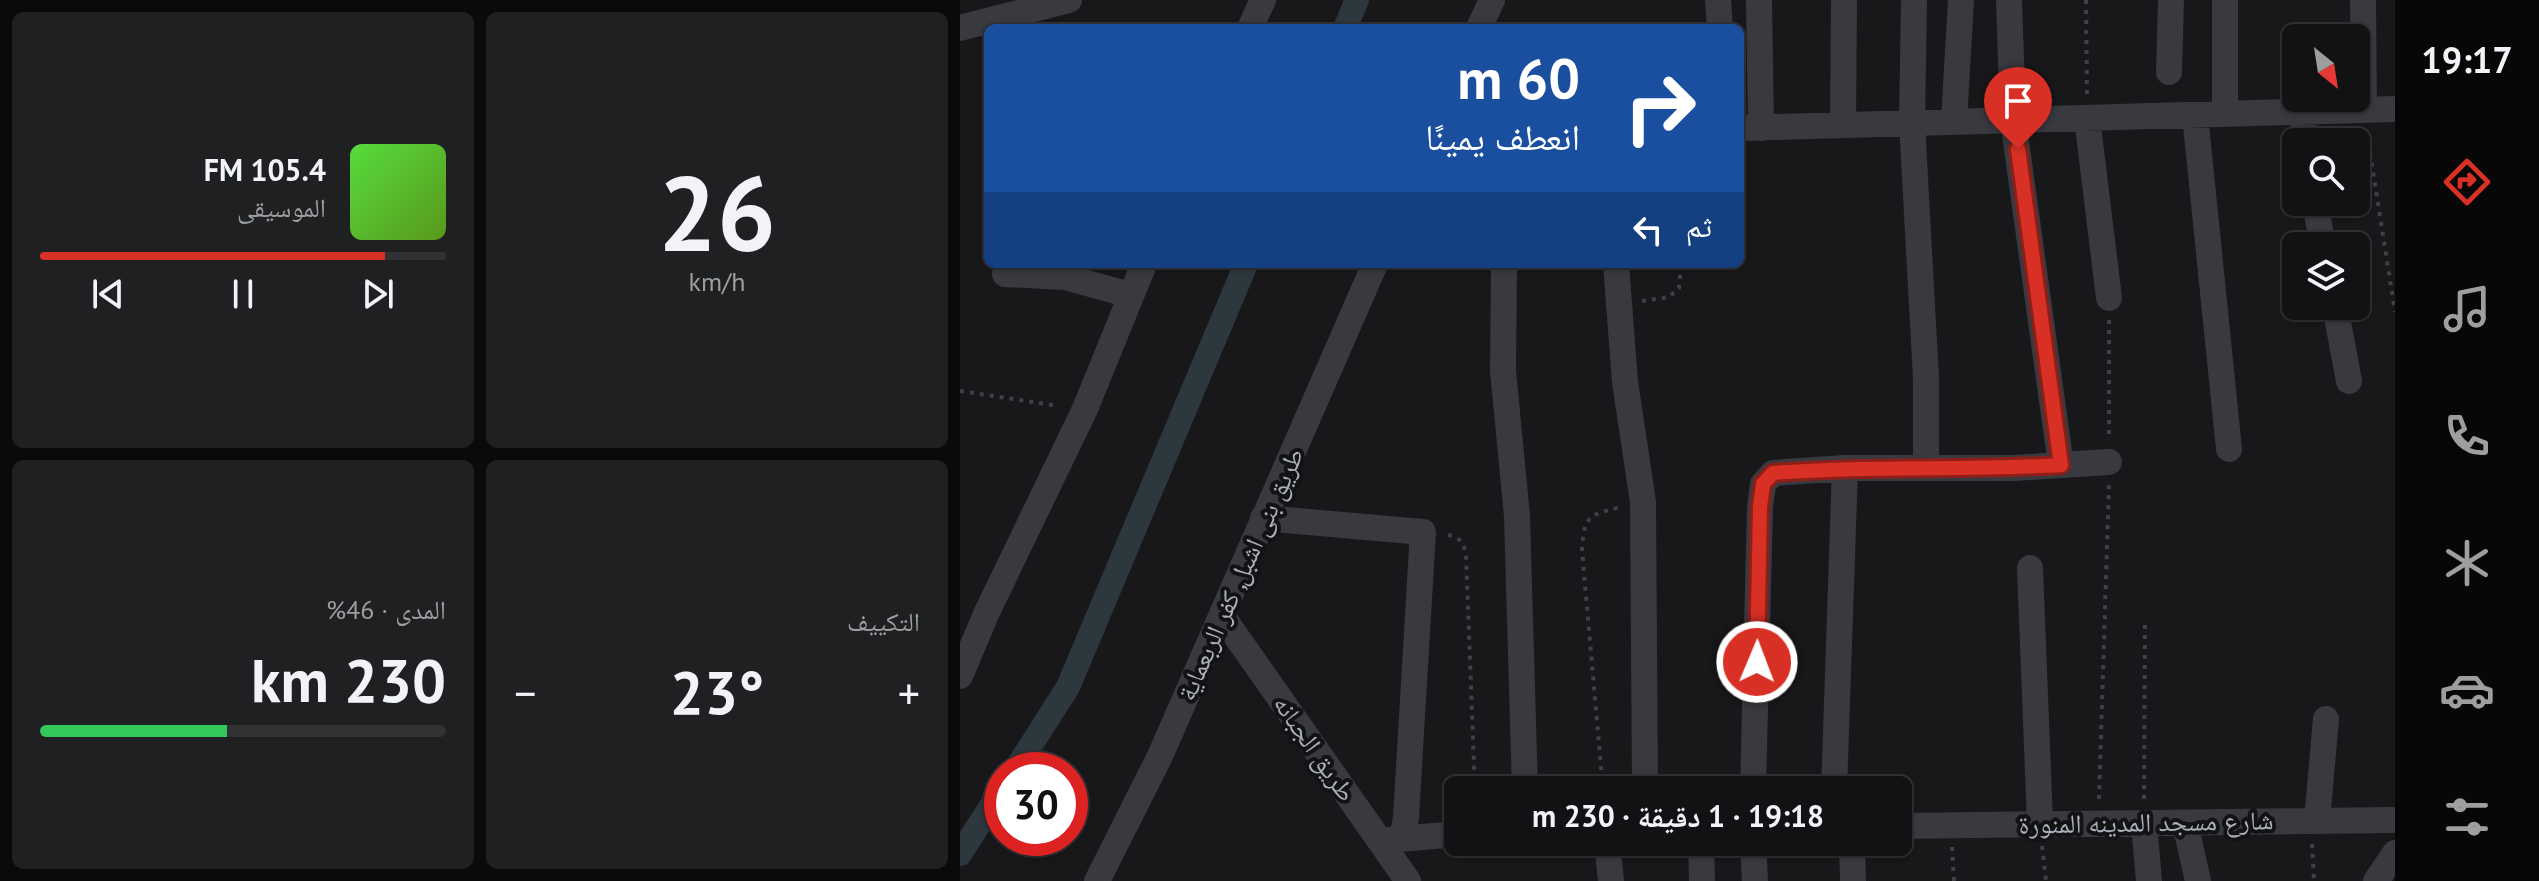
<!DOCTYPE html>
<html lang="ar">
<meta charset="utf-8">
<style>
body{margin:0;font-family:"PT Sans","Noto Naskh Arabic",sans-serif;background:#1f2022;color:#f1f3f6;direction:rtl;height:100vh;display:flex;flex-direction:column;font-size:30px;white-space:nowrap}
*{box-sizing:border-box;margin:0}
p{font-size:26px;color:#9c9ea0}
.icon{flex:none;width:44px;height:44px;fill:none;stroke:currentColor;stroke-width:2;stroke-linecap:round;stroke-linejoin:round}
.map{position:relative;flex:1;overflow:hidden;direction:ltr}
.sheet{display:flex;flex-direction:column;gap:12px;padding:12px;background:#0a0a0b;width:960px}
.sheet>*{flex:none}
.hud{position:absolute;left:24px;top:24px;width:760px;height:244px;border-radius:12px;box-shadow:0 2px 6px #0004,0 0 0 2px #313234;direction:rtl;background:#1a4fa0;color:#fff;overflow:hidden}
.needle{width:52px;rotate:150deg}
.controls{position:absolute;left:1322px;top:24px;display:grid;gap:16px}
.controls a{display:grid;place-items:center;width:88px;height:88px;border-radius:12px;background:#121214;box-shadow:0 2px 6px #0004,0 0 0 2px #313234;font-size:40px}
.speed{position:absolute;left:24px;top:752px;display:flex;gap:16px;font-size:40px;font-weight:700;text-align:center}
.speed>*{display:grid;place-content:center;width:104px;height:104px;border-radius:50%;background:#121214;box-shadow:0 2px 6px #0004,0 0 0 2px #313234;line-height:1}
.speed .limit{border:12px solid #d22;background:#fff;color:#111}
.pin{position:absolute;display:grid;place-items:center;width:68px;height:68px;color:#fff;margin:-82px -34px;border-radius:50% 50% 50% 0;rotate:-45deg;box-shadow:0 0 8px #0007}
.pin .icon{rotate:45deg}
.me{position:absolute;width:88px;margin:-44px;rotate:1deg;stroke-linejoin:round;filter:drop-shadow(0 0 6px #0008)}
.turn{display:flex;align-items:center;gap:28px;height:168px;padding:0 32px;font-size:36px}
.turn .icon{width:104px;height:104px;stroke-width:2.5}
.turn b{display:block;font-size:56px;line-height:68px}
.then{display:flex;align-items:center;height:76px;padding:0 32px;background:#0003;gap:16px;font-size:30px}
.big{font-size:60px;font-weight:700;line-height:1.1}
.sheet .card{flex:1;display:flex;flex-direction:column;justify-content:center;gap:12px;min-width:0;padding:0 28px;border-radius:12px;background:#1f2022}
.sheet .dial{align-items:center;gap:0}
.dial b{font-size:104px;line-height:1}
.song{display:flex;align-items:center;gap:24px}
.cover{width:96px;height:96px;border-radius:12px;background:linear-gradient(135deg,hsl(110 70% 55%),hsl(90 70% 35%))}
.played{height:8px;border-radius:4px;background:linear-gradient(90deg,#d93025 85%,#313234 85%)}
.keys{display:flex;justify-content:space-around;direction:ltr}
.heat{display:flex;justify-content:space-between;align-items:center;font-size:44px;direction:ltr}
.charge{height:12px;border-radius:6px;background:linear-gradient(90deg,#34c759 46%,#313234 0)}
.sheet .tiles{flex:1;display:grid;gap:12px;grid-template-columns:repeat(2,1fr)}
.trip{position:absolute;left:484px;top:776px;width:468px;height:80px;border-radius:12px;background:#121214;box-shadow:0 2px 6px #0004,0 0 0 2px #313234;font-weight:700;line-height:80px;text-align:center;direction:rtl}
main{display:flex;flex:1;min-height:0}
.tabs{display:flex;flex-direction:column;width:144px;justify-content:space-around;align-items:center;background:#070708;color:#9c9ea0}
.tabs .icon{width:56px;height:56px}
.tabs .selected{color:#d93025}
.tabs b{font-size:36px;color:#f1f3f6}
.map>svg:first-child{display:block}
</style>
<main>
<nav class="tabs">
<b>19:17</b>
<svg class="icon selected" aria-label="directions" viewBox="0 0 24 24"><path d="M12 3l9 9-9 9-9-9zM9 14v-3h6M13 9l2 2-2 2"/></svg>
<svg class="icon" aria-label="music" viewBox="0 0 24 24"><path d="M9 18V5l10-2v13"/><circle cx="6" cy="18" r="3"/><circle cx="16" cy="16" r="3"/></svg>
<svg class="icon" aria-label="phone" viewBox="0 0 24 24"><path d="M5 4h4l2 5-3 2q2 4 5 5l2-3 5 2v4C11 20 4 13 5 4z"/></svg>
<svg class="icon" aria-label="climate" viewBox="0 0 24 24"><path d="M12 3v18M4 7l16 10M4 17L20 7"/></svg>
<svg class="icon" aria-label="car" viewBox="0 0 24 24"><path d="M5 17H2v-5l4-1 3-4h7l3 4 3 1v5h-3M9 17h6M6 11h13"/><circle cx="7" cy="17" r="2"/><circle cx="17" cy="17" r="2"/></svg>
<svg class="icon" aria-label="filters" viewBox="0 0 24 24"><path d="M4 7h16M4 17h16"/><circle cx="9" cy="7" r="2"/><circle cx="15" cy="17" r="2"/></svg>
</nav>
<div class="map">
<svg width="1435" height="881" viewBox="0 0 1435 881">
<rect width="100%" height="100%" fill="#18181a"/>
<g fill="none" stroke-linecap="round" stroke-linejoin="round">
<path stroke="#2d383e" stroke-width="24" d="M385,28L397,0
M55,770L108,687L286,264
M0,854L42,789"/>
<path stroke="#3e4146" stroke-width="4" stroke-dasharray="4 6" stroke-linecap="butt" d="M1126,0L1127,96
M1407,133L1435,312
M682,301L709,297L719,288L721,264
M1149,320V439
M0,391L99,406
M488,535C501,537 504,544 506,556L515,790
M643,790L622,550C624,515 629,515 661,507
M1139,799L1149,484
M1184,799L1185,621
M1352,844L1354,881
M1082,846L1086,881
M992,847L994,881"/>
<path stroke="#383a3f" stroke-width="26" d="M758,0L760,28
M799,0L801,128
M954,0L952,123L966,378V466
M1049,0L1053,120L1101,465
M1403,0L1404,110
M0,28L109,0
M290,28L303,0
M519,28L532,0
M1209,72L1211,0
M1342,112L1346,142
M1265,114V0
M1235,115L1269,449
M1127,118L1149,298
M994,122L1001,0
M883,125L884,0
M780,128L1435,109
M1355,202L1363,246
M544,264L543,371L557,516L565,790
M656,264L665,382L683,502L685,790
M45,274L105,277L170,295
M1375,306L1389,381
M303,518L463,532L446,817L442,839
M1070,568L1080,823
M262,616L448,881
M0,676L27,612L125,409L184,264
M793,790L800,507L803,484L813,473L885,468H1054L1149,462
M874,790L885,468
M1357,821L1366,719
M1184,823L1189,881
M1225,823L1238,881
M938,826L1435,820
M426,840L498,834
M647,842L651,881
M741,842L742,881
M793,842L795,881
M892,842L893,881
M137,881L200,756L415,264
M1416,881L1435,853"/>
</g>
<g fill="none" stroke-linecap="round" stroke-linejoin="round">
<defs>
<path id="route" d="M797,662L800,507L803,484L813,473C909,465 1005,471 1101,465L1058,149"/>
</defs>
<use href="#route" stroke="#8d1f18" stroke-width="20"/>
<use href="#route" stroke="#d93025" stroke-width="14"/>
</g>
<g text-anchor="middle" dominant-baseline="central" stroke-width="8" stroke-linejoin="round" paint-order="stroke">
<g font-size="26" fill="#aab0ba" stroke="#131315">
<text transform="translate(280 574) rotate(-66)">طريق بنى اشبل, كفر الربعماية</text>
<text transform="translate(355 748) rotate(55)">طريق الجبانه</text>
<text transform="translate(1186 822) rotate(-1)">شارع مسجد المدينه المنورة</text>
</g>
</g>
</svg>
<div class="controls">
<a><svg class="needle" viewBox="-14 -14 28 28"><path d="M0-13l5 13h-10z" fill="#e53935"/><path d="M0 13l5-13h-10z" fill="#9c9ea0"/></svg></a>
<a><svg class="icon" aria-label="search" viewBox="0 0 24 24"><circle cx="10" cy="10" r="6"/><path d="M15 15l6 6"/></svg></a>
<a><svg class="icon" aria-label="layers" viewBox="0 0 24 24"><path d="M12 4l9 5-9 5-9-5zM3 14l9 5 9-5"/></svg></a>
</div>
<div class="speed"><div class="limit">30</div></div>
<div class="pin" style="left:1058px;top:149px;background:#d93025"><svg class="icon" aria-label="arrive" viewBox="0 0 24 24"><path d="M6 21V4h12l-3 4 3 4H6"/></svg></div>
<svg class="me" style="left:797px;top:662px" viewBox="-20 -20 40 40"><circle r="17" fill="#d93025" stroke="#fff" stroke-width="3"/><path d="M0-11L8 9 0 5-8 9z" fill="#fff"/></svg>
<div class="trip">19:18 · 1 دقيقة · 230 m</div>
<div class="hud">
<div class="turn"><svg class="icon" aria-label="right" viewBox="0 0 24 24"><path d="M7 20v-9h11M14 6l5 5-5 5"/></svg><div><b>60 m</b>انعطف يمينًا</div></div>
<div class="then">ثم<svg class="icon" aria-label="left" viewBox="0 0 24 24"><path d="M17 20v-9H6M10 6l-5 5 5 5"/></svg></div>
</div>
</div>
<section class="sheet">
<div class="tiles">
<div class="card dial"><b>26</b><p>km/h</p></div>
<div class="card">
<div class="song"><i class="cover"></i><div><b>105.4 FM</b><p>الموسيقى</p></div></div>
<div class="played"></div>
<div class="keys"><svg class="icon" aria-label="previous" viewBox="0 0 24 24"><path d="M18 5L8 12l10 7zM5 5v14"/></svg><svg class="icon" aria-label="pause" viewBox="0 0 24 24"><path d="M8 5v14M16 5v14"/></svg><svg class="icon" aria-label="next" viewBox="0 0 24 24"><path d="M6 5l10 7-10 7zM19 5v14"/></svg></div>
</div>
<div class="card"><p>التكييف</p>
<div class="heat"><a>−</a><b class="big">23°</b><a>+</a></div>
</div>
<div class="card"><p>المدى · 46%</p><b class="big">230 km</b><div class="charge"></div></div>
</div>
</section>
</main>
